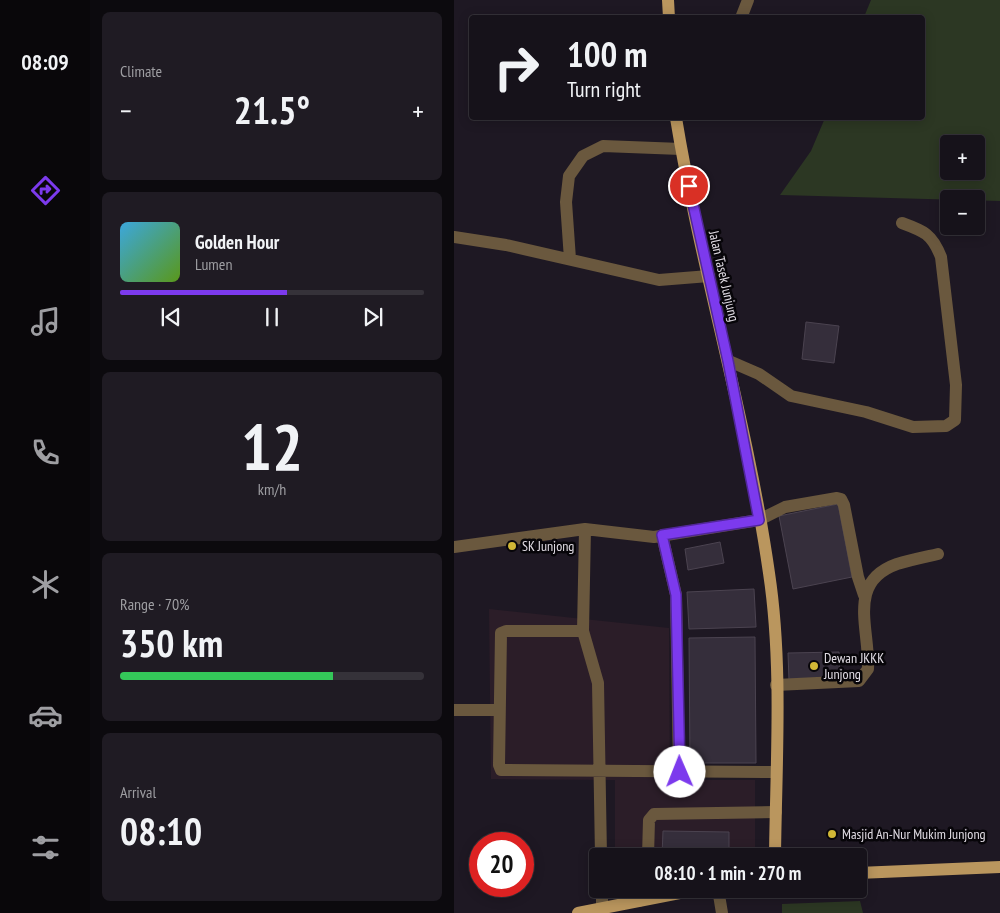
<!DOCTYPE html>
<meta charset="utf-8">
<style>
body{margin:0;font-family:"PT Sans Narrow",sans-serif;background:#1f1b23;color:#f1f3f6;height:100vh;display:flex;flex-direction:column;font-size:19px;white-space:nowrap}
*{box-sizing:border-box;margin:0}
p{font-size:16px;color:#9e9ea2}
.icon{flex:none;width:28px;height:28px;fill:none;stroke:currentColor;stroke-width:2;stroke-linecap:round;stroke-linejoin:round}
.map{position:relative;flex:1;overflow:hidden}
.sheet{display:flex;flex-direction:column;gap:12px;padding:12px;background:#0c0a0e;width:364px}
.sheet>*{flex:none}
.banner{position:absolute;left:15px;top:15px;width:456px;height:105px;border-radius:5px;box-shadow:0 2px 12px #0003,0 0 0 1px #353239;background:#16121a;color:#f1f3f6;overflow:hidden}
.controls{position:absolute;left:486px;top:135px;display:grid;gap:10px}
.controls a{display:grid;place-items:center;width:45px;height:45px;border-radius:5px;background:#16121a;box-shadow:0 2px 12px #0003,0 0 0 1px #353239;font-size:25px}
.speed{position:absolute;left:15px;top:832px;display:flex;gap:10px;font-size:25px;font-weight:700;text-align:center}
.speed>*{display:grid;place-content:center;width:65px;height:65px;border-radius:50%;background:#16121a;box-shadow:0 2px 12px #0003,0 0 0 1px #353239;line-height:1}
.speed .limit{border:8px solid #d22;background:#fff;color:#111}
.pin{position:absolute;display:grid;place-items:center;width:42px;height:42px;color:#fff;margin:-21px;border:2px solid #fff;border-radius:50%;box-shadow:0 1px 5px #0007}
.me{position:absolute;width:55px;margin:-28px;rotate:359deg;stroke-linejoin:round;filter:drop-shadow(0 0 4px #0008)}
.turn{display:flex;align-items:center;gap:18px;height:105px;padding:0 15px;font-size:22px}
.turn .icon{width:65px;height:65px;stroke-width:2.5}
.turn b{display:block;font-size:35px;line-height:42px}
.big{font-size:38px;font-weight:700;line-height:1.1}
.sheet .tile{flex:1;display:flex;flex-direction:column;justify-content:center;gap:8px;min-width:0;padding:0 18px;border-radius:8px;background:#1f1b23}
.sheet .dial{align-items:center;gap:0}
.dial b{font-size:65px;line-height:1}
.song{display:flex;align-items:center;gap:15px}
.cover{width:60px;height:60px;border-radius:8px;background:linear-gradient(135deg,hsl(200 70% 55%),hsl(90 70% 35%))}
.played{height:5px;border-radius:2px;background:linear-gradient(90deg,#7c3aed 55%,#353239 55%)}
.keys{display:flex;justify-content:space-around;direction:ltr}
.heat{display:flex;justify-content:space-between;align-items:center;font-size:28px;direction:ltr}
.charge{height:8px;border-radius:4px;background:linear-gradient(90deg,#34c759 70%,#353239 0)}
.trip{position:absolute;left:135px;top:848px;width:278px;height:50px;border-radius:5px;background:#16121a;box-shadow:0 2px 12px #0003,0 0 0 1px #353239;font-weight:700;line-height:50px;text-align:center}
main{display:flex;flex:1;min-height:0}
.tabs{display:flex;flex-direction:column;width:90px;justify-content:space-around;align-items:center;background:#09070a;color:#9e9ea2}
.tabs .icon{width:35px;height:35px}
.tabs .active{color:#7c3aed}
.tabs b{font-size:22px;color:#f1f3f6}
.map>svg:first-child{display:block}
</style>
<main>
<nav class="tabs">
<b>08:09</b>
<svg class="icon active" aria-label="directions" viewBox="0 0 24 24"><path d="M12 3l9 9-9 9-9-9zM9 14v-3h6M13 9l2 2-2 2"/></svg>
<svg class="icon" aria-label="music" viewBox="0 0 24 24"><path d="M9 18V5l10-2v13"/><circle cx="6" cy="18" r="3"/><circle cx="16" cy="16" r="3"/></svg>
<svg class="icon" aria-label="phone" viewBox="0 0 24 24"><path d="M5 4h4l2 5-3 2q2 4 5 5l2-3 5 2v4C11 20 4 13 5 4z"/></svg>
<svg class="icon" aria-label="climate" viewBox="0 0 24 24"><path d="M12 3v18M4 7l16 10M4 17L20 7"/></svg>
<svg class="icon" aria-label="car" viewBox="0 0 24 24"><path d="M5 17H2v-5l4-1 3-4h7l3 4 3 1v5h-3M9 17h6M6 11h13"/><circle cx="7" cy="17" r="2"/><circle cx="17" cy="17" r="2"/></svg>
<svg class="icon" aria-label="filters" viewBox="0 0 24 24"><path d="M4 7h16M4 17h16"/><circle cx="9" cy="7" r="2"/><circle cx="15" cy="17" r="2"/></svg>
</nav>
<section class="sheet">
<div class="tile"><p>Climate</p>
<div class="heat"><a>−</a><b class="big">21.5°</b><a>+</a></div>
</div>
<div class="tile">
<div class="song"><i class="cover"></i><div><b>Golden Hour</b><p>Lumen</p></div></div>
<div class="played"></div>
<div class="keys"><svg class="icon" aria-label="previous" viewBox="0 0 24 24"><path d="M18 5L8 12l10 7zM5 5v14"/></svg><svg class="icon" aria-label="pause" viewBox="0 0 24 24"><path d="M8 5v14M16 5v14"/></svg><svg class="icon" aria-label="next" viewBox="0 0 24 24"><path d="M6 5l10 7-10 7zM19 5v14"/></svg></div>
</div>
<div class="tile dial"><b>12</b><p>km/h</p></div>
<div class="tile"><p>Range · 70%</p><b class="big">350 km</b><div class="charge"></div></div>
<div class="tile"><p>Arrival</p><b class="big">08:10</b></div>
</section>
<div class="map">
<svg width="547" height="913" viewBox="0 0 547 913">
<rect width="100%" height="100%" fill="#1e1823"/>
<path fill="#2b1d28" d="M35,609L215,628L216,780H301V852L294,856H161V780L37,779Z"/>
<path fill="#2c3723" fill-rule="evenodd" d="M417,0H546V201L326,195L357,151L371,118H469V18L410,17ZM495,144H522V171H495Z
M406,901L409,913H328V904Z"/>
<path fill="#352e3b" stroke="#4b4350" d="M352,322L385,326L380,363L348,359Z
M384,504L398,577L339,589L325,516Z
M266,542L270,563L234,570L231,549Z
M300,589L302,627L235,629L233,592Z
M301,637L302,763H236L235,638Z
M385,652L386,678L335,680L334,653Z
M209,831L275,832V856H208Z"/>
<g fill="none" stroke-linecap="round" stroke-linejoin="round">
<path stroke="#6a583e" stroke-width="12" d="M287,18L294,0
M0,237L52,245L205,280L255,276
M116,259L112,202L115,176L129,156L149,146L227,149
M275,361L305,374L337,396L412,412L459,427L492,426L501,420L502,385L487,257C478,234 470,231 448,223
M131,529L129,631L144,683L147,856
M208,535L222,595L225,772
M0,547L131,529L200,537L305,520L331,507L383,498L387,499L390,505L404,577L410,595
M129,631H52L47,633L45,765L47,770L322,772
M322,685L405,681L414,669C416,629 392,582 443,564C456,560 471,557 484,554
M0,710H45
M194,856L195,820L200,814L322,812
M148,889V908
M264,889L268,913
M185,901L187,889"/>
<path stroke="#ba965e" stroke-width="12" d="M214,0L215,18
M222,118C247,270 293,419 315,573C329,666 322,763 321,856
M404,873L547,867
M124,913L246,889"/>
</g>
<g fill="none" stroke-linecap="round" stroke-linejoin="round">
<defs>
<path id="route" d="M226,772L222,595L208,535L305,520L274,361L235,186"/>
</defs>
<use href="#route" stroke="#51269a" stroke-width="12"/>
<use href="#route" stroke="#7c3aed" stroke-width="9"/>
</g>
<g fill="#d1b736" stroke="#070509" stroke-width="2">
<circle cx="58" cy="546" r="5"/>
<circle cx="360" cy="666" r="5"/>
<circle cx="378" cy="834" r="5"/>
</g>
<g text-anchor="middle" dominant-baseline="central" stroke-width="5" stroke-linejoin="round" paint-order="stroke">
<g font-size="14" fill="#e1dce4" stroke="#070509">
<text transform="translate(270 276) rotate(77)">Jalan Tasek Junjung</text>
</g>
<g font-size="14" fill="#e1dce4" stroke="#070509" text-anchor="start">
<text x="68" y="546">SK Junjong</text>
<text x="370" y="658">Dewan JKKK<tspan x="370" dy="16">Junjong</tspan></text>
<text x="388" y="834">Masjid An-Nur Mukim Junjong</text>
</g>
</g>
</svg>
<div class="controls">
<a>+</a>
<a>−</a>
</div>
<div class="speed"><div class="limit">20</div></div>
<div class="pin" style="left:235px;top:186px;background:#d93025"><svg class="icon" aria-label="arrive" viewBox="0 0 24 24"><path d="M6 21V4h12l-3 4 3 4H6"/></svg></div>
<svg class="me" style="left:226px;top:772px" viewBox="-20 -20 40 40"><circle r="19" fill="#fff"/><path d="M0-13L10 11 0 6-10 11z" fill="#7c3aed"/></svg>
<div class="trip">08:10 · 1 min · 270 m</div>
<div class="banner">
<div class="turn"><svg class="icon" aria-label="right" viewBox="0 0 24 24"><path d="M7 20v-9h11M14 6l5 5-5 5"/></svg><div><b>100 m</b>Turn right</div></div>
</div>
</div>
</main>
